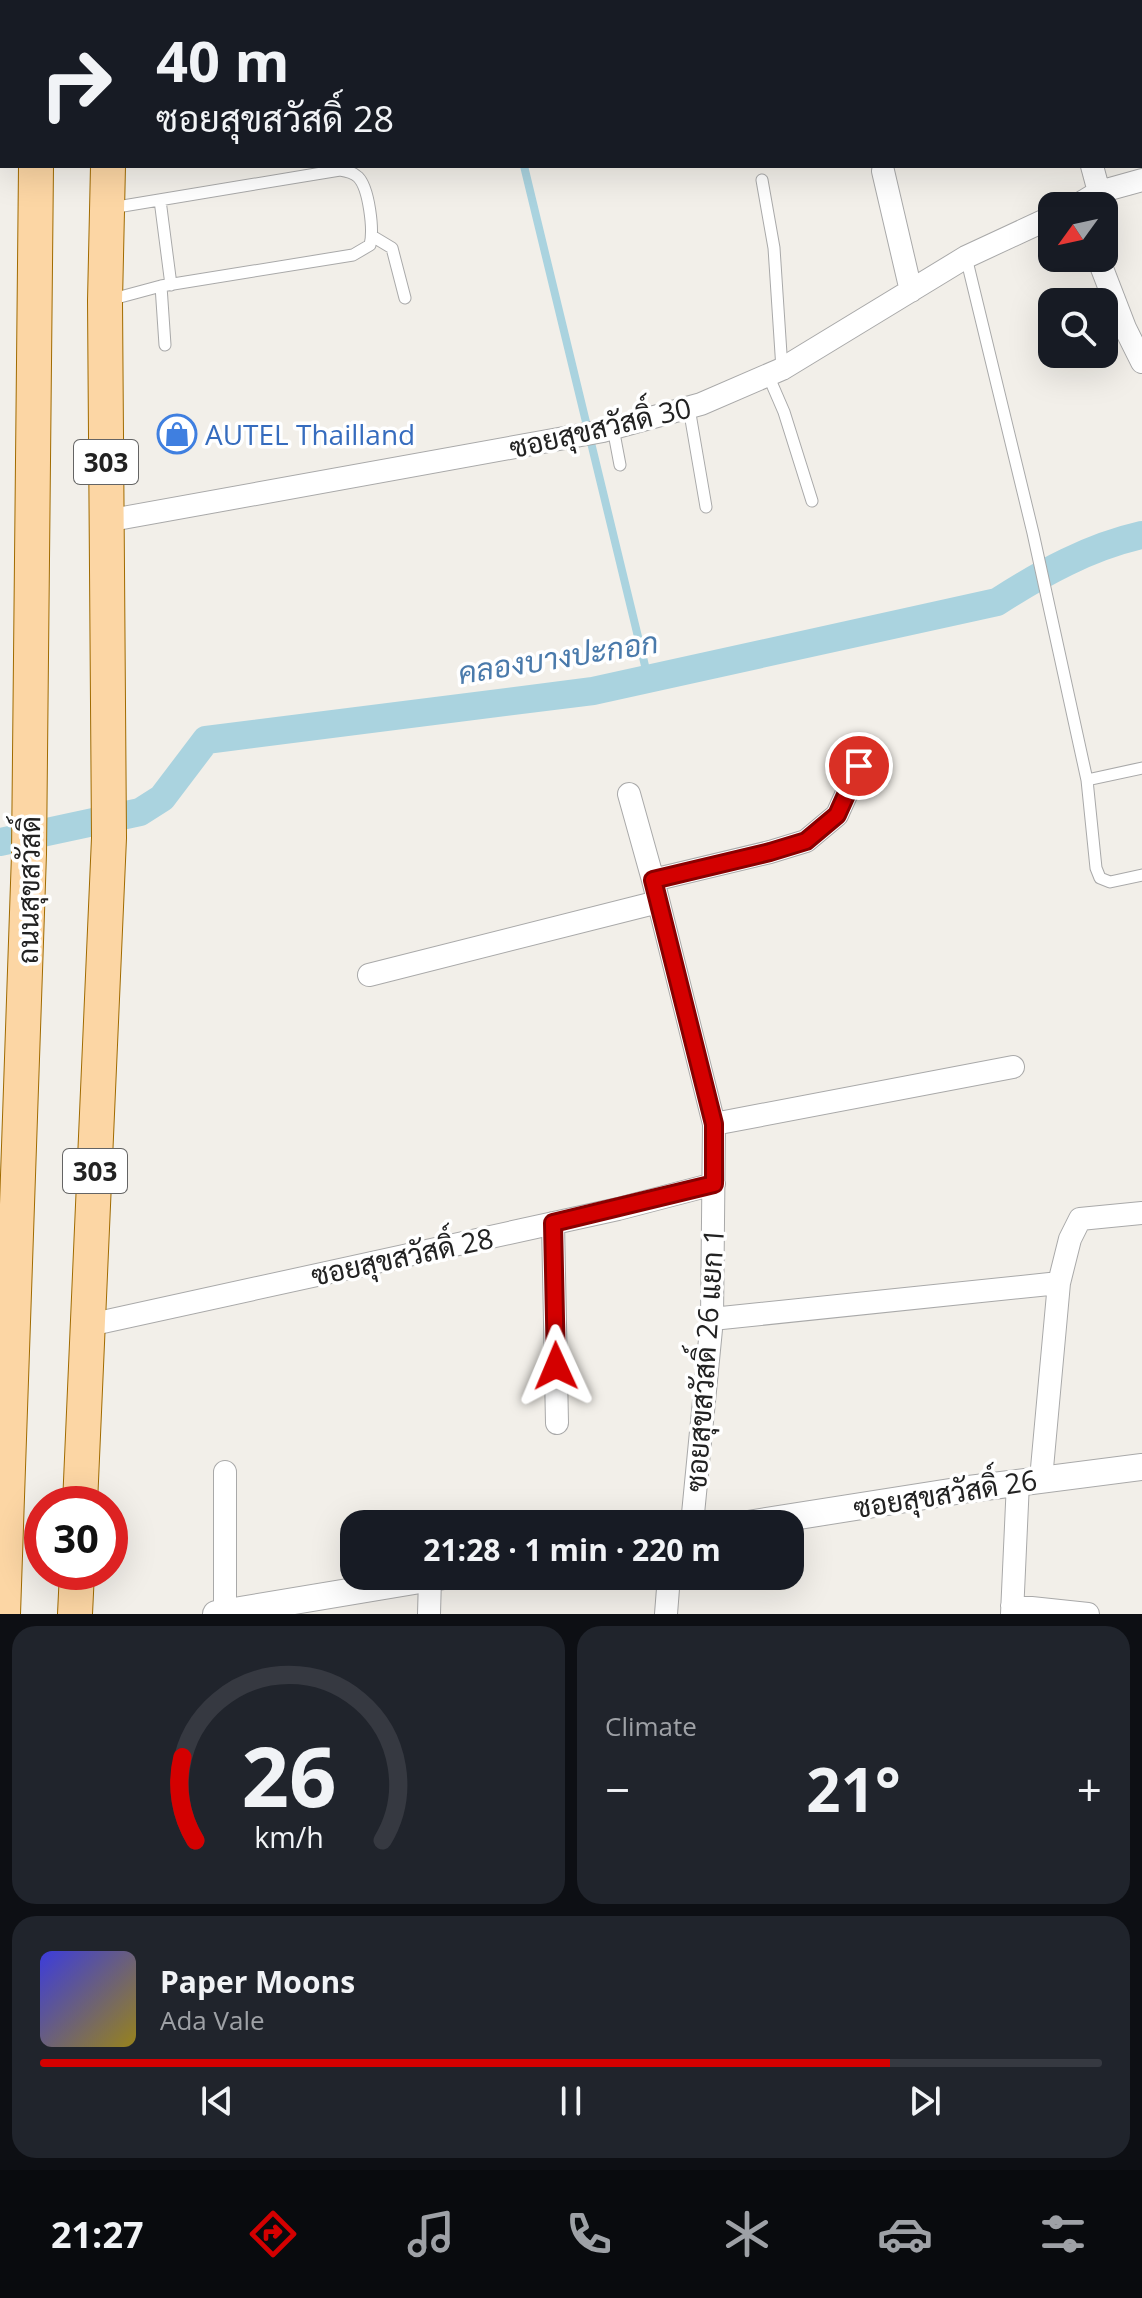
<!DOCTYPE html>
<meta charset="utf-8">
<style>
body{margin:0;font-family:"Open Sans",Sarabun,sans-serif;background:#20242c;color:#f1f3f6;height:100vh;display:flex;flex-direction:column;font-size:30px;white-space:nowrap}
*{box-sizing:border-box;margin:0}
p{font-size:26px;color:#9ea1a6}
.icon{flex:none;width:44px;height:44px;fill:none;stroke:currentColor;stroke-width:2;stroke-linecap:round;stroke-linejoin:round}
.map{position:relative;height:1614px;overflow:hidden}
.sheet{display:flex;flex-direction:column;gap:12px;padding:12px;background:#0d0f14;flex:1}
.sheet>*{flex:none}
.banner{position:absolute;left:0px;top:0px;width:1142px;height:168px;box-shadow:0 8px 32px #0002;background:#171b24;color:#f1f3f6;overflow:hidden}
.needle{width:52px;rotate:237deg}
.buttons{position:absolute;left:1038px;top:192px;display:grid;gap:16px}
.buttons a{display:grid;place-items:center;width:80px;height:80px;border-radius:16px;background:#171b24;box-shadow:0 8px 32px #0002;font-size:40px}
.speed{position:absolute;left:24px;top:1486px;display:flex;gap:16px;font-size:40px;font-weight:700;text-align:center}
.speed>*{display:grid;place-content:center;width:104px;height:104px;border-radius:50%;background:#171b24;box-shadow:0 8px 32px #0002;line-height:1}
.speed .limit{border:12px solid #d22;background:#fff;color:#111}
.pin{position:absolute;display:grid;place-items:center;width:68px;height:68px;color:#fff;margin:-34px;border:4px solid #fff;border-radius:50%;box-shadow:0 2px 8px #0007}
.me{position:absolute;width:88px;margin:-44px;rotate:359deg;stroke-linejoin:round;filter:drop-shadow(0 0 6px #0008)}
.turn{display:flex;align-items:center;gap:28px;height:168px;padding:0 24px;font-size:36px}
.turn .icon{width:104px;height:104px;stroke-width:2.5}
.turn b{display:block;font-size:56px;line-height:68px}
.big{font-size:60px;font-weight:700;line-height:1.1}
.sheet .widget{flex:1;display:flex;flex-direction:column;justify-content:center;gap:12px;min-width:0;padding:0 28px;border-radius:24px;background:#20242c}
.sheet .dial{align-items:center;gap:0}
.dial svg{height:208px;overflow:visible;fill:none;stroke:#363941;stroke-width:7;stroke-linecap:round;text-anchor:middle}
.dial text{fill:#f1f3f6;stroke:none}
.song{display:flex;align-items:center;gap:24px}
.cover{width:96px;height:96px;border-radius:12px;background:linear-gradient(135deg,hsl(240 70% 55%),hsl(50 70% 35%))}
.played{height:8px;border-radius:4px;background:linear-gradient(90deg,#d40000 80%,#363941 80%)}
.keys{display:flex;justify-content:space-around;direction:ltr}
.heat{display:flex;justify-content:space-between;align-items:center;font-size:44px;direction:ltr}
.sheet .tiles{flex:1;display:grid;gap:12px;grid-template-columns:1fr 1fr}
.widget:last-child{grid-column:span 2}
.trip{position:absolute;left:340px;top:1510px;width:464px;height:80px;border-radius:24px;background:#171b24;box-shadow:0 8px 32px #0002;font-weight:700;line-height:80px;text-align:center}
.dock{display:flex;height:128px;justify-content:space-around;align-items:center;background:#090b0e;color:#9ea1a6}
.dock .icon{width:56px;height:56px}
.dock .active{color:#d40000}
.dock b{font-size:36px;color:#f1f3f6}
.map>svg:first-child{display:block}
</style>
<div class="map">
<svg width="1142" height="1614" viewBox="0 0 1142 1614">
<rect width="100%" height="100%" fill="#f2efe9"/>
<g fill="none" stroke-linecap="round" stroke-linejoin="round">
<path stroke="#aad3df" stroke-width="8" d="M524,166L648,678"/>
<path stroke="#aad3df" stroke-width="28" d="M0,842L140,812L162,798L206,740L593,691L997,602C1042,573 1089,547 1142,535"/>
<defs>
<path id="service" d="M762,180L774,248L782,369
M160,200L171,285
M372,236L392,248L405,298
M966,257L1033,533L1087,780L1096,868L1100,878L1110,882L1142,875
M161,286L165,345
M109,300L161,286L353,255L370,245C374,230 369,188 358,177C353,172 347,171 340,170L111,208
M768,375L784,412L812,501
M689,408L706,507
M613,428L620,465
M1087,780L1142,768"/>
<path id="minor" d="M527,0V2
M1048,0L1049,2
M838,2L847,0
M0,133H2
M1092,166L1099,192
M883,171L911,291
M1076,206L1099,192L1142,180
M1098,258L1125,328L1142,362
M106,521L603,431L701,404L782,369L966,257L1052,217
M629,794L653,880
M369,975L658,902
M714,1124L1013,1067
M553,1223L557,1423
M712,1319L1059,1283
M89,1325L618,1209L714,1184
M1041,1479L1059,1283L1070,1239L1080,1219L1142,1213
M692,1524L712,1319L714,1124L653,880L770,852L806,841L837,815L859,766
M1012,1606L1088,1614
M225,1613V1472
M429,1614L430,1578
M666,1614L669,1576
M1012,1614L1018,1482"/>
<path id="tertiary" d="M748,1524L969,1489L1142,1467
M216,1614L444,1576"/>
<path id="primary" d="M37,0V2
M108,2V0
M80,1504L109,838L105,301L108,166
M3,1614L29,854L36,166
M75,1614L77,1572"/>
</defs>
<use href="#service" stroke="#a9a9a9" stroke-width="13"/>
<use href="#minor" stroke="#a9a9a9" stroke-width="24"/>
<use href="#tertiary" stroke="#a9a9a9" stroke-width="28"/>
<use href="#primary" stroke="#a06b00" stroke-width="36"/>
<use href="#service" stroke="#fff" stroke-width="11"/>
<use href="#minor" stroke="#fff" stroke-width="22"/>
<use href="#tertiary" stroke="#fff" stroke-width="26"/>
<use href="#primary" stroke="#fcd6a4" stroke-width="34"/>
</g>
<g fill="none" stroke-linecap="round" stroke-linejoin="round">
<defs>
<path id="route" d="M556,1366L553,1223L714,1184V1124L653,880L770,852L806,841L837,815L859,766"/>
</defs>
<use href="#route" stroke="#8a0000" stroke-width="20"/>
<use href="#route" stroke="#d40000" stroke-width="14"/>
</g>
<defs>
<symbol id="shop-ring" viewBox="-11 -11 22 22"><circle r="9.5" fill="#fff" stroke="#3f7fe0" stroke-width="1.5"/><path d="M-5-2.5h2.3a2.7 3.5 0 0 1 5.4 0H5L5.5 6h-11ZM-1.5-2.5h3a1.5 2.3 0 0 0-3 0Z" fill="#3f7fe0"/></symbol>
</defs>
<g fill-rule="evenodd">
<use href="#shop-ring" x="155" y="412" width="44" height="44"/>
</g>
<g text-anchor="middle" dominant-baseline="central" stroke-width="7" stroke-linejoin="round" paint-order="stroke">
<g fill="#fff" stroke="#646464" stroke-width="2">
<rect x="74" y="440" width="64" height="44" rx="6"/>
<rect x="63" y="1149" width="64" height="44" rx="6"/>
</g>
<g font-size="26" font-weight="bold" fill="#222">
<text x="106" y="462">303</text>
<text x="95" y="1171">303</text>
</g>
<g font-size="28" fill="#222" stroke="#fff">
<text transform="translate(600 427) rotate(-13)">ซอยสุขสวัสดิ์ 30</text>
<text transform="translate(28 890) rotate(-89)">ถนนสุขสวัสดิ์</text>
<text transform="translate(402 1256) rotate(-12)">ซอยสุขสวัสดิ์ 28</text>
<text transform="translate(704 1360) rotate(-86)">ซอยสุขสวัสดิ์ 26 แยก 1</text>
<text transform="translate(945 1493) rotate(-9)">ซอยสุขสวัสดิ์ 26</text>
</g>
<g font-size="28" fill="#366cbe" stroke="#fff" text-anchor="start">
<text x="205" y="434">AUTEL Thailland</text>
</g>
<g font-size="30" font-style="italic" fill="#4a7aab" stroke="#fff">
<text transform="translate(558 657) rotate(-9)">คลองบางปะกอก</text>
</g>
</g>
</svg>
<div class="buttons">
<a><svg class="needle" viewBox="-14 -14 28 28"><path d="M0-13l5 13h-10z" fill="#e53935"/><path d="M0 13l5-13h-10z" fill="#9ea1a6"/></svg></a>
<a><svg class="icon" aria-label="search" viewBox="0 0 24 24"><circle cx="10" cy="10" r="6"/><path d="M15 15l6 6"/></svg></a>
</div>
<div class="speed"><div class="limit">30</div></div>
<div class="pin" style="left:859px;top:766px;background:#d93025"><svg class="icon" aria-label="arrive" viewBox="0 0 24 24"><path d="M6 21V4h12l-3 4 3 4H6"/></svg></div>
<svg class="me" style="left:556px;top:1366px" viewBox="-20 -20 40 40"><path d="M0-17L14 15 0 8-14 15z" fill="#d40000" stroke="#fff" stroke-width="4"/></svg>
<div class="trip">21:28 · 1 min · 220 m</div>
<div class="banner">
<div class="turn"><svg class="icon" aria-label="right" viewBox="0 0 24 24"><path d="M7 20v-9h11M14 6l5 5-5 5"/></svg><div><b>40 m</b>ซอยสุขสวัสดิ์ 28</div></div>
</div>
</div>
<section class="sheet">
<div class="tiles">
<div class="widget dial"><svg viewBox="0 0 100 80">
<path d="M14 69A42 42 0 1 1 86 69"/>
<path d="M14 69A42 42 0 0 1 9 37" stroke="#d40000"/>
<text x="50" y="56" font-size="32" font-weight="700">26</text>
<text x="50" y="72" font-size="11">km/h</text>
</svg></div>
<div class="widget"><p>Climate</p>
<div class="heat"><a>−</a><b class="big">21°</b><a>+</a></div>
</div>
<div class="widget">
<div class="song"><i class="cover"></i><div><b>Paper Moons</b><p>Ada Vale</p></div></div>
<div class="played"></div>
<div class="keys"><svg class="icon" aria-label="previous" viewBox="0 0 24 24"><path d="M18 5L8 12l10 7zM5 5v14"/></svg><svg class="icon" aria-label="pause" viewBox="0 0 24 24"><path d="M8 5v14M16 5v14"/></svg><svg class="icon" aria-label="next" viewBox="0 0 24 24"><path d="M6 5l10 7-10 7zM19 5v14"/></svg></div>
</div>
</div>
</section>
<nav class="dock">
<b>21:27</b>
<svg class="icon active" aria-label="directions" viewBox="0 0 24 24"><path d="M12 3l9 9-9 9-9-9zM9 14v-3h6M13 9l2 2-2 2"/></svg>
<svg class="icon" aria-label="music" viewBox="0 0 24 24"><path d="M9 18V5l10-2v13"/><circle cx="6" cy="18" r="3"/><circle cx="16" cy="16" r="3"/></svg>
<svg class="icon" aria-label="phone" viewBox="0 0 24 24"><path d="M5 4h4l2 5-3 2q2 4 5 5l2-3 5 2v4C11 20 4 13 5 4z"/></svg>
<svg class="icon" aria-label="climate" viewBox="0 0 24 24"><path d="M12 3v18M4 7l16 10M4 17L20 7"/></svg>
<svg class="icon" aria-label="car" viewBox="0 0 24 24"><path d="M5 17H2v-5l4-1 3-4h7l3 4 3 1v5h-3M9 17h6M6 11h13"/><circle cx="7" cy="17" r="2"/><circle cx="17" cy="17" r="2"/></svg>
<svg class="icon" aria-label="filters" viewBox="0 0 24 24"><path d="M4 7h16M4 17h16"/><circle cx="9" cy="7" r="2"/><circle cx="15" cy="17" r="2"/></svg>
</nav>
